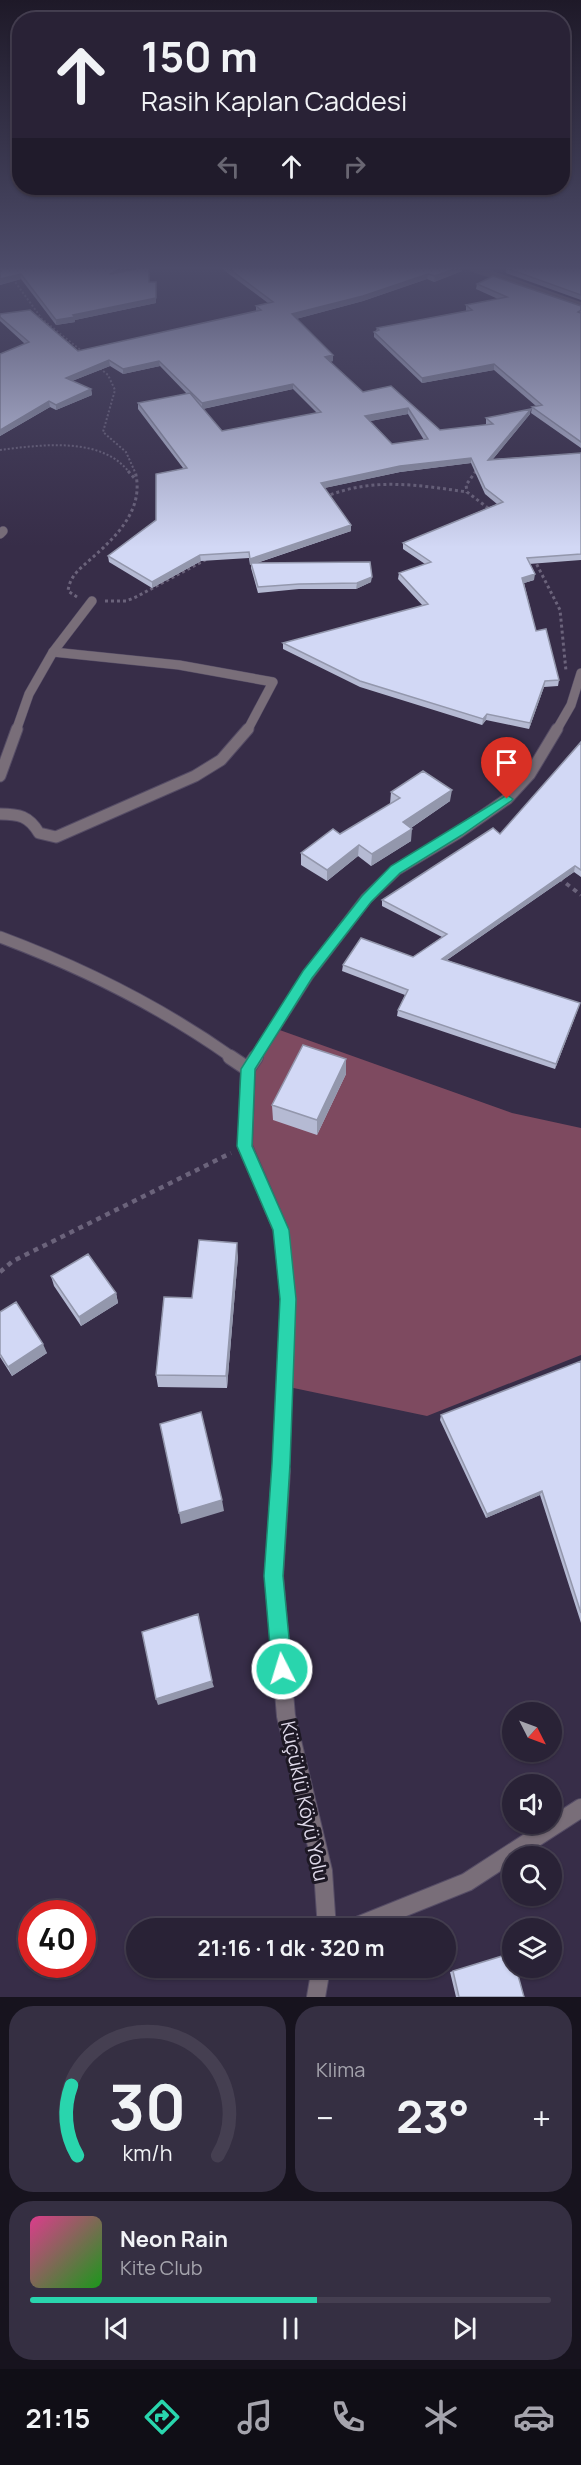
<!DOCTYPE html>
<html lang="tr">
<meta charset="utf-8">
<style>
body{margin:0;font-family:Manrope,sans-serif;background:#352f42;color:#f1f3f6;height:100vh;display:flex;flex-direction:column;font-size:22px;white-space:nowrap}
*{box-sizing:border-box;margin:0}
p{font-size:20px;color:#a5a4ad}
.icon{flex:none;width:33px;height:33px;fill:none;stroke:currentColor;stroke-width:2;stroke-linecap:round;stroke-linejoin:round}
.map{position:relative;height:1997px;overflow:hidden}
.panel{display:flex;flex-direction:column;gap:9px;padding:9px;background:#17131e;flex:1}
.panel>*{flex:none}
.hud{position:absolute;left:12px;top:12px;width:558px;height:183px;border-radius:24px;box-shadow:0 2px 4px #0004,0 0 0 2px #453f51;background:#292236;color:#f1f3f6;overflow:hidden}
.needle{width:39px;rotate:132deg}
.buttons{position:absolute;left:502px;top:1702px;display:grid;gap:12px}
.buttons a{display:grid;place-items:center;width:60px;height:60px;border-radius:50%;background:#292236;box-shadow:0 2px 4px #0004,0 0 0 2px #453f51;font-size:30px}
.speed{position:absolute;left:18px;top:1900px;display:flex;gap:12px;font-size:30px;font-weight:700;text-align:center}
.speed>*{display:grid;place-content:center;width:78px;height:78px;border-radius:50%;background:#292236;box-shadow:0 2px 4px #0004,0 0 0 2px #453f51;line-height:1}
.speed .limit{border:9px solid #d22;background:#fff;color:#111}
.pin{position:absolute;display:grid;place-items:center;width:51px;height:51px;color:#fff;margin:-62px -26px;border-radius:50% 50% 50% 0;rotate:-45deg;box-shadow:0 0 6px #0007}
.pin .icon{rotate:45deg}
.me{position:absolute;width:66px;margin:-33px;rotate:355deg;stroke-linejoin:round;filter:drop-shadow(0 0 4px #0008)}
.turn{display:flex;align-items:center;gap:21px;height:126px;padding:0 30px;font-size:27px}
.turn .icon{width:78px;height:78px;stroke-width:2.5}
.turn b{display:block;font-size:42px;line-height:51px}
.lanes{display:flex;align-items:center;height:57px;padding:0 30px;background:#0003;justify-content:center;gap:30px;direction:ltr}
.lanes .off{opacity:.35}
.big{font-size:45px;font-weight:700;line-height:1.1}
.panel .tile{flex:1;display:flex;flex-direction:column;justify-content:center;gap:9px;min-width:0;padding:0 21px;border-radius:24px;background:#352f42}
.panel .dial{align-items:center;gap:0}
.dial svg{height:156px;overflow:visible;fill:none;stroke:#453f51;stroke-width:7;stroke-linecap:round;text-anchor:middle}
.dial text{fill:#f1f3f6;stroke:none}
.song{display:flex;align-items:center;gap:18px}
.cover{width:72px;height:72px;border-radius:9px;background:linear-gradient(135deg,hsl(330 70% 55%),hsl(120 70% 35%))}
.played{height:6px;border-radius:3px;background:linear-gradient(90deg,#29d5ad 55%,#453f51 55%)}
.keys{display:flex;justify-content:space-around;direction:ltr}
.heat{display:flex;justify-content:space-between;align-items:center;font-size:33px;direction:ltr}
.panel .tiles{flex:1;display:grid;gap:9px;grid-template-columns:1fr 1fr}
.tile:last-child{grid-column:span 2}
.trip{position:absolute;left:126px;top:1918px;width:330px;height:60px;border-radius:30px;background:#292236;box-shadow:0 2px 4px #0004,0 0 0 2px #453f51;font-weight:700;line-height:60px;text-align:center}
.menu{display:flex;height:96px;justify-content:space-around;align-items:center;background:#100e16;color:#a5a4ad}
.menu .icon{width:42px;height:42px}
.menu .active{color:#29d5ad}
.menu b{font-size:27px;color:#f1f3f6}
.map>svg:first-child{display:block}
</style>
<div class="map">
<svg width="581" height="1997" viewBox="0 0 581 1997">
<rect width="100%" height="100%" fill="#372d48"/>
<path fill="#7e4a60" d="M274,1028L512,1113L581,1128V1355L427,1416L284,1386L281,1230L245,1146L248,1069Z"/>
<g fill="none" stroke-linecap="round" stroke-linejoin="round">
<defs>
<path id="service-far1" d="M53,652L179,665L273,682L247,731"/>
<path id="service" d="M0,814C19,814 29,816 39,833L56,837L195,776L221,760L248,729"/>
<path id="minor-far3" d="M0,534L3,531
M16,731L29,694L53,652L92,601"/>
<path id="minor-far2" d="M0,776L17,729
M0,937C83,968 161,1007 233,1058"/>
<path id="minor-far1" d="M230,1057L248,1069"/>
<path id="minor" d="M350,1929L467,1882L581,1808"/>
<path id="tertiary-far4" d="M473,268L581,306"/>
<path id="tertiary-far3" d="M556,731L571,705L581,673"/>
<path id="tertiary-far2" d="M255,1058L308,975L366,899L396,870L458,833L507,799L530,774L557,729"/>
<path id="tertiary-far1" d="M256,1057L248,1069L245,1146L281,1230L288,1299L281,1473"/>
<path id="tertiary" d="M281,1471L274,1576L286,1716L323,1871L327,1929
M316,1997L321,1968"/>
</defs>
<use href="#service-far1" stroke="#554c65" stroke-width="10"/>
<use href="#service" stroke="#554c65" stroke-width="13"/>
<use href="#minor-far3" stroke="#554c65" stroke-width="10"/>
<use href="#minor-far2" stroke="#554c65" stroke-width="13"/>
<use href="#minor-far1" stroke="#554c65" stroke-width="16"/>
<use href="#minor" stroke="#554c65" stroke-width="20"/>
<use href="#tertiary-far4" stroke="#554c65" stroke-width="8"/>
<use href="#tertiary-far3" stroke="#554c65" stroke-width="10"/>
<use href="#tertiary-far2" stroke="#554c65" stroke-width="13"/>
<use href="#tertiary-far1" stroke="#554c65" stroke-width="16"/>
<use href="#tertiary" stroke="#554c65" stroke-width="20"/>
<path stroke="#6b637b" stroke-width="2" stroke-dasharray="2 2" stroke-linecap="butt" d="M13,279L42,319L83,352
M97,366L108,375L115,390L103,432L126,452L135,472
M0,450C40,445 101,436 129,472
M475,472L478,468"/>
<path stroke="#6b637b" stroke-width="3" stroke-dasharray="3 3" stroke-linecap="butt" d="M128,471L136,480
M476,471L466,485L467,492L492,511
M325,497C372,477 418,485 467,492
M534,559L560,610L566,671
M77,597L68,591C70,575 81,568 92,558C118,535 145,508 135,471
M105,601H126L136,597L207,559"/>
<path stroke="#6b637b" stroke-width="4" stroke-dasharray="4.5 4.5" stroke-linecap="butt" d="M559,878L581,895"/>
<path stroke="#6b637b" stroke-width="4.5" stroke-dasharray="5 5" stroke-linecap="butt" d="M0,1272L13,1261L231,1153"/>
<use href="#service-far1" stroke="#796e79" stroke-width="9"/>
<use href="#service" stroke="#796e79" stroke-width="11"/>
<use href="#minor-far3" stroke="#796e79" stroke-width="9"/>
<use href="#minor-far2" stroke="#796e79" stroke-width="11"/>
<use href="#minor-far1" stroke="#796e79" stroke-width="14"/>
<use href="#minor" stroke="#796e79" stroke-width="18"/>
<use href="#tertiary-far4" stroke="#796e79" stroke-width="7"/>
<use href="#tertiary-far3" stroke="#796e79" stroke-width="9"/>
<use href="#tertiary-far2" stroke="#796e79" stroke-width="11"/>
<use href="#tertiary-far1" stroke="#796e79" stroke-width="14"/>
<use href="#tertiary" stroke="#796e79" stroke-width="18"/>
</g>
<path fill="#b5bad3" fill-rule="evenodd" d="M0,268H131L126,270L149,282L156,303L75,320V322L56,325L21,279L0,285Z
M221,268H462V271L434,282L427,279L363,301L296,319L333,361L329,362L363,392L391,386L440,430L487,425L486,424V418L530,414L493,459L581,453V560L529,564L534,580L524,583L536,631L559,680L558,686L544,687L529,729L486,720L482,725L360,687L283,649V643L423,606L398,579L399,573L425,564L403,549V543L497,504L485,494L471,463L400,472L324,488L351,531L257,563L371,582L356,589H299L258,593L251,568V564L250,565L249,558L201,561L152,588L109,562L108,556L156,520L183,468L138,409V403L187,394L160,366L123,374L110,366L72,381L91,389L92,395L56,410L50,407L0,436V354L25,344L0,321V314L78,351L256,311V306L268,303ZM293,389L317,413L222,431L203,409ZM408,414L424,440L392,444L370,421Z
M506,268H581V300L506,273Z
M477,284L581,306V448L531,413L532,407L536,406L494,370L422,383L374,337V332L376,331L377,328L466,311V305L498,299L476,289Z
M581,742V877L574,872L447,960L578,1009L555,1069L397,1016L398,1010L405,995L342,971L343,965L413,957L442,937L382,906V900L500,834Z
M391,792L450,801L411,828V841L371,866L358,856L327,881L301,865V853L340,834L390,804Z
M346,1059V1074L317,1135L273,1120L272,1105Z
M238,1256L227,1388L158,1387L156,1375L192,1298Z
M51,1276L116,1293L118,1303L81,1326L54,1286Z
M0,1312L47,1353L12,1376L0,1357Z
M581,1361V1623L540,1495L486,1518L440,1420L441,1415Z
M453,1971L524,1997H456L450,1972Z"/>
<path fill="#9397ac" d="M122,268H131L111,279L110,274Z
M457,268H462V271L434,282L435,276Z
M21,274V279L0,285V279Z
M428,274L427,279L363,301L292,320V314Z
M156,282V303L75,320V322L56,325V320L73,315Z
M333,355V361L324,363L325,357Z
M109,360L110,366L67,383L66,378Z
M159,361L160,366L123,374V369Z
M494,364V370L422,383V378Z
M293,384V389L202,409V403Z
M91,389L92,395L56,410V405Z
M49,401L50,407L0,436V430Z
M408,408V414L365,422V416Z
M531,409L530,414L488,465V460Z
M471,458V463L400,472L320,489L321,483L400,466Z
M351,525V531L250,565V559Z
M200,555L201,561L152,588V582Z
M535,574L534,580L521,584L522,578Z
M372,577L371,582L356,589L357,583Z
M545,681L544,687L529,729L530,723Z
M487,714L486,720L482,725L483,719Z
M452,790L450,801L402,834L403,822Z
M412,829L411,841L371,866L372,854Z
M359,845L358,856L327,881V870Z
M575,866L574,872L441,964L442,959Z
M580,1003L578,1009L555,1069L556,1064Z
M346,1059V1074L317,1135V1120Z
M237,1243L238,1256L227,1388L226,1376Z
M116,1293L118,1303L81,1326L79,1317Z
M43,1344L47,1353L12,1376L8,1367Z
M542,1491L540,1495L486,1518L487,1514Z
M222,1500L224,1511L181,1524L179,1513Z
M212,1681L214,1687L158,1705L156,1699Z"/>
<path fill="#d2d8f5" stroke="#9397ac" stroke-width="1.5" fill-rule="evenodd" d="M0,268H122L110,274L140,268H149V282H156V298L73,315L75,317L56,320L21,274L0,279Z
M228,268H457L435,276L428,274L363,296L292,314L333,355L325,357L363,392L391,386L440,430L493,424L486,418L531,409L488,460L581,453V554L527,558L535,574L522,578L536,631L546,629L559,680L545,681L530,723L487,714L483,719L360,681L283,643L428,604L399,573L431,562L403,543L503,502L485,488L471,458L400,466L321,483L351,525L250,559L249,552L200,555L152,582L108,556L156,520V474L187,468L138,403L190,393L222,431L321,412L293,384L202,403L159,361L123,369L109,360L66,378L91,389L56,405L49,401L0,430V354L29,342L0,317V314L30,310L78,351L261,310L256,306L273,302ZM408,408L428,439L392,444L365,416Z
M506,268H581V295Z
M493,276L581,306V310L578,312L581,313V442L532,407L542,405L494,364L422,378L374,332L379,330L377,328L472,310L466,305L507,297L477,284Z
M370,562L372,577L357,583L299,584L258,587L251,563Z
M581,742V870L575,866L442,959L580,1003L556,1064L398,1010L408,990L343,965L361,938L413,957L447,934L382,900L493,828L500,834Z
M423,771L452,790L403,822L412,829L372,854L359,845L327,870L301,853L333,829L340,834L400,798L391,792Z
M303,1045L346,1059L317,1120L272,1105Z
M199,1240L237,1243L226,1376L156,1375L164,1297L192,1298Z
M88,1254L116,1293L79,1317L51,1276Z
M16,1302L43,1344L8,1367L0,1354V1312Z
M581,1361V1613L542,1491L487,1514L441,1415Z
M201,1412L222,1500L179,1513L160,1424Z
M198,1614L212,1681L156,1699L142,1632Z
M512,1953L513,1958V1968H516L524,1997H459L453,1971Z"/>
<linearGradient id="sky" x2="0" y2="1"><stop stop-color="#1e1928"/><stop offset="0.49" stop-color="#4d4c6a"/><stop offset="1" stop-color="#4d4c6a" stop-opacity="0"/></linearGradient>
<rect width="581" height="547" fill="url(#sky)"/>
<path fill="#29d5ad" stroke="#1b8a70" stroke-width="1.5" d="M507,795L513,799L511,801L462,835L400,873L371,902L312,978L255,1069L252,1146L289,1230L296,1299L290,1464L283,1576L292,1669L289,1676L282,1679L275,1676L272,1669L264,1576L272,1464L280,1299L273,1230L237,1146L241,1069L303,971L362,896L391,866Z"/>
<g text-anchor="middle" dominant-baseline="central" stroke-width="6" stroke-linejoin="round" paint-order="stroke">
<g font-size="20" fill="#ded8e9" stroke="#1d1824">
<text transform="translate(305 1801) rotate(78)">Küçüklü Köyü Yolu</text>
</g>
</g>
</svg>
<div class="buttons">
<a><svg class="needle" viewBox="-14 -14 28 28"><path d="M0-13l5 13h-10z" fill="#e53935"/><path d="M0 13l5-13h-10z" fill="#a5a4ad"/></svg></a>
<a><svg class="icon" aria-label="sound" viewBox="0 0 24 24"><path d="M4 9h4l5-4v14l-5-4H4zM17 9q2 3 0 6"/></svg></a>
<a><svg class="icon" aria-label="search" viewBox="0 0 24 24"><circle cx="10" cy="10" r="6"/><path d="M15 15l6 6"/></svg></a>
<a><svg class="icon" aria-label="layers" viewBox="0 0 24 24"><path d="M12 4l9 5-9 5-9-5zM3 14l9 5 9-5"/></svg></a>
</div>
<div class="speed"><div class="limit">40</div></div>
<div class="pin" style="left:507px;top:799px;background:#d93025"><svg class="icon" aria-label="arrive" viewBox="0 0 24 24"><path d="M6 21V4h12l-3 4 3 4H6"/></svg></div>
<svg class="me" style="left:282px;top:1669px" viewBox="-20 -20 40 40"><circle r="17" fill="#29d5ad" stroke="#fff" stroke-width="3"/><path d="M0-11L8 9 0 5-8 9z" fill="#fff"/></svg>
<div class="trip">21:16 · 1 dk · 320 m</div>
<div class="hud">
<div class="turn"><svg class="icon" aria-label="ahead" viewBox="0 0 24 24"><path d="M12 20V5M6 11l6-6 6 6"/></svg><div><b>150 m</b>Rasih Kaplan Caddesi</div></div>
<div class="lanes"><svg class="icon off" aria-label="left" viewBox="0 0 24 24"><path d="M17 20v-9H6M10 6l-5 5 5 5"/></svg><svg class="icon" aria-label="ahead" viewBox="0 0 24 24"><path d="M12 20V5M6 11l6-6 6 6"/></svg><svg class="icon off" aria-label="right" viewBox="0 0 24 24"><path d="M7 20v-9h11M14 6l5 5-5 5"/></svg></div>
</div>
</div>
<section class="panel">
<div class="tiles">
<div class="tile dial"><svg viewBox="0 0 100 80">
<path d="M14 69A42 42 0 1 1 86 69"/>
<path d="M14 69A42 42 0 0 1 11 33" stroke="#29d5ad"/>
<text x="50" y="56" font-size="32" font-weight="700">30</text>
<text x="50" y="72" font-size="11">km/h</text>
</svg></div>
<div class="tile"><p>Klima</p>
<div class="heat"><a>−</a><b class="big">23°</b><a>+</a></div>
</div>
<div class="tile">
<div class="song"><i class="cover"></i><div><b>Neon Rain</b><p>Kite Club</p></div></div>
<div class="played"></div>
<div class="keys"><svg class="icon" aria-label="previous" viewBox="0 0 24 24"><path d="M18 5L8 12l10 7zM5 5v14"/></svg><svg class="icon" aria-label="pause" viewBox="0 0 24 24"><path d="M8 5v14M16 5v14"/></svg><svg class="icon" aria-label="next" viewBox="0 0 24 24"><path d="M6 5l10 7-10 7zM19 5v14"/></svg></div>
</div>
</div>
</section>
<nav class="menu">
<b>21:15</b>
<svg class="icon active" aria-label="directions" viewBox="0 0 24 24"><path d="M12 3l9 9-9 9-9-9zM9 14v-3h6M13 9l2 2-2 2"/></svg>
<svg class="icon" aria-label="music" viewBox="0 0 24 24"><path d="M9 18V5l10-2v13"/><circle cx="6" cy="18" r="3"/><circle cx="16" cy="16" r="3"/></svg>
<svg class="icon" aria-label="phone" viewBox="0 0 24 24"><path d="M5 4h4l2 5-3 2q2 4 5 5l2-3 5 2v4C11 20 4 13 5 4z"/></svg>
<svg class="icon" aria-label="climate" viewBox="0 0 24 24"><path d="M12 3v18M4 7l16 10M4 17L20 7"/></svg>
<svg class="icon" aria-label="car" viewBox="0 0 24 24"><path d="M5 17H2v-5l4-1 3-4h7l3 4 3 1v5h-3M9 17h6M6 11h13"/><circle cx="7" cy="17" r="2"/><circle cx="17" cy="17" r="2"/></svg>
</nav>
